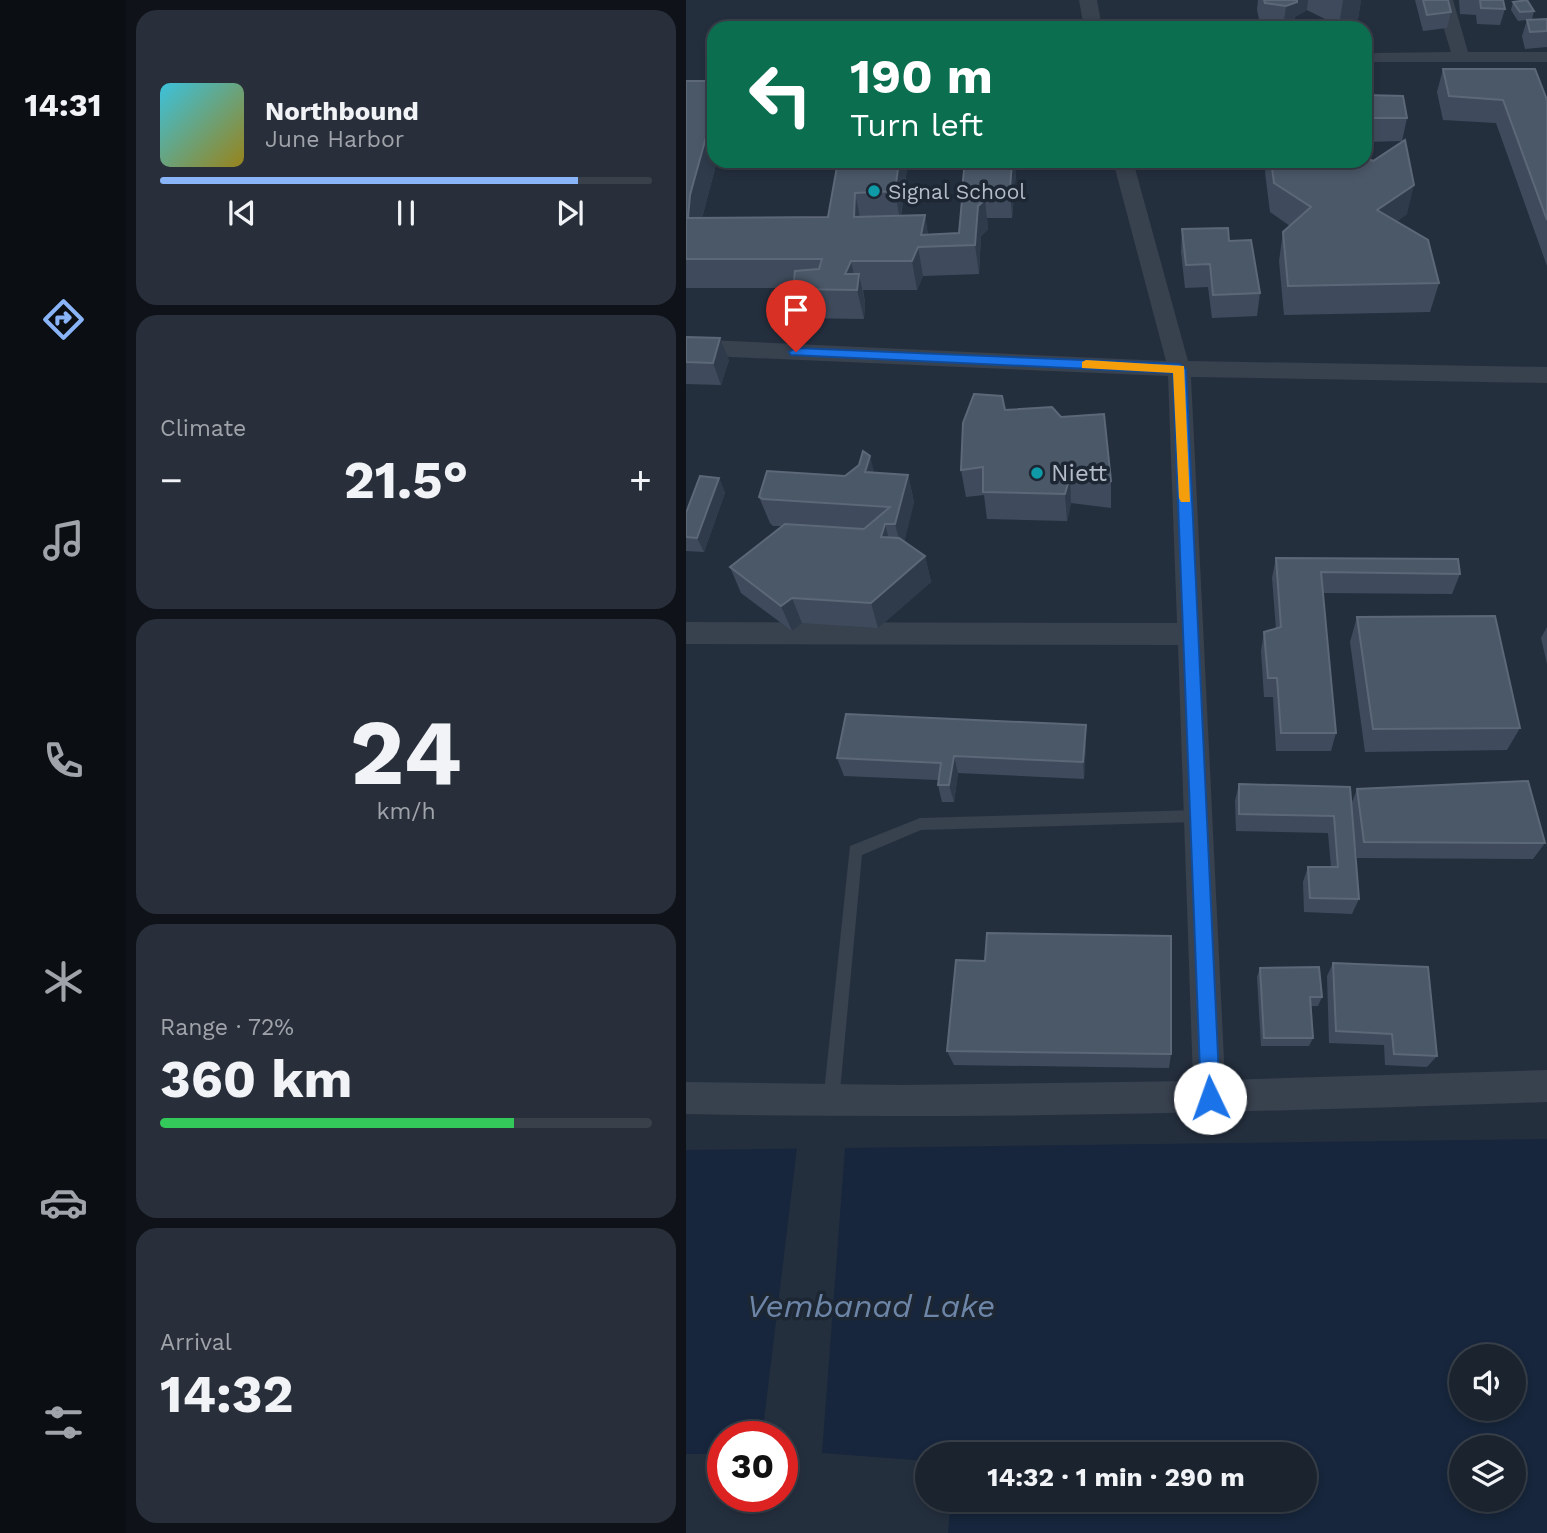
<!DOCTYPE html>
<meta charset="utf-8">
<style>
body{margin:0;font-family:"Work Sans",sans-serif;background:#282f3a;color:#f1f3f6;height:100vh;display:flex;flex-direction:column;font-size:26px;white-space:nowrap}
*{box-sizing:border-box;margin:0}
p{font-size:23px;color:#a0a4aa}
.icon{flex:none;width:38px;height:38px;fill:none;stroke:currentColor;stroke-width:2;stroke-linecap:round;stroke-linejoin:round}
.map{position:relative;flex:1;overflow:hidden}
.panel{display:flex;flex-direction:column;gap:10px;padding:10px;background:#0f1319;width:560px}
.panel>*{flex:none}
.guide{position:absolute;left:21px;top:21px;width:665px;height:147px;border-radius:21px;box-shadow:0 4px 10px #0003,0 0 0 2px #39404a;background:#0b6e4f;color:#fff;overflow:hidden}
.buttons{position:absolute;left:763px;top:1344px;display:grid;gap:14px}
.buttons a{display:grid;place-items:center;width:77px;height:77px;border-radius:50%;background:#1b232e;box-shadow:0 4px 10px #0003,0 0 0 2px #39404a;font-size:35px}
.speed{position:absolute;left:21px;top:1421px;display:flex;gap:14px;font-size:35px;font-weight:700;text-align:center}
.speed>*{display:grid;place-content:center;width:91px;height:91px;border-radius:50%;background:#1b232e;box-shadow:0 4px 10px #0003,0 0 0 2px #39404a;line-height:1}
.speed .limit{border:10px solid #d22;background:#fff;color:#111}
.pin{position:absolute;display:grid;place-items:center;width:60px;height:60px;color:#fff;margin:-72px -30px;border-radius:50% 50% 50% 0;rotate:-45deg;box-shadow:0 0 7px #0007}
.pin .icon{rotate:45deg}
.me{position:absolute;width:77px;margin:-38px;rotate:357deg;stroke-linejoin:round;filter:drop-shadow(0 0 5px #0008)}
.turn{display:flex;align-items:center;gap:24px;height:147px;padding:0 28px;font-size:32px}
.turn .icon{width:91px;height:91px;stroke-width:2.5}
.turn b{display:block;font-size:49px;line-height:60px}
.big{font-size:52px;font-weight:700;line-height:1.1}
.panel .widget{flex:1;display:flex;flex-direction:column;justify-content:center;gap:10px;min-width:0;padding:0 24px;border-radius:21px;background:#282f3a}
.panel .dial{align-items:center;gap:0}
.dial b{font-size:91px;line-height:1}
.song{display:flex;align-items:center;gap:21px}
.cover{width:84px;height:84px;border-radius:10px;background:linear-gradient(135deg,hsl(190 70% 55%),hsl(50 70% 35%))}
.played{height:7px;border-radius:4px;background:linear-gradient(90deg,#8ab4f8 85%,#39404a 85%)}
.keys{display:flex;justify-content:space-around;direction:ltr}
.heat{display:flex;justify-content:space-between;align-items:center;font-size:38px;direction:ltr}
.charge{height:10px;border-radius:5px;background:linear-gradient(90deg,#34c759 72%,#39404a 0)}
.trip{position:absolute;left:229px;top:1442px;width:402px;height:70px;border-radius:35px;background:#1b232e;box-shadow:0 4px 10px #0003,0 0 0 2px #39404a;font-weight:700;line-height:70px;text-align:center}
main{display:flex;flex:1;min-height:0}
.tab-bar{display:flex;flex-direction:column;width:126px;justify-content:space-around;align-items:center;background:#0b0e12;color:#a0a4aa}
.tab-bar .icon{width:49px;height:49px}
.tab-bar .on{color:#8ab4f8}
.tab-bar b{font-size:32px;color:#f1f3f6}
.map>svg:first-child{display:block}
</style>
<main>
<nav class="tab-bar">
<b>14:31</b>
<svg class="icon on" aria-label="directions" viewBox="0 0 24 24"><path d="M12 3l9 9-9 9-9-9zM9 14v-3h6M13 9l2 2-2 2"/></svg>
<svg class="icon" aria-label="music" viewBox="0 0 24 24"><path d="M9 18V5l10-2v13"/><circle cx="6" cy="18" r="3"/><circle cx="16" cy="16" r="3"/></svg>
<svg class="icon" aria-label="phone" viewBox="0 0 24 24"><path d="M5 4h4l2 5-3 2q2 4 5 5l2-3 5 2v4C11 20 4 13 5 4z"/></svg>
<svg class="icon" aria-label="climate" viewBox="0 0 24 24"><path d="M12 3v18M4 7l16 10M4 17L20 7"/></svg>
<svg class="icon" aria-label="car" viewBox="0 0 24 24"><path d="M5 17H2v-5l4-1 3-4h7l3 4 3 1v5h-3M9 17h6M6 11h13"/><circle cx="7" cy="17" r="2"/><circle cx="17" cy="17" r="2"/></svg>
<svg class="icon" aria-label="filters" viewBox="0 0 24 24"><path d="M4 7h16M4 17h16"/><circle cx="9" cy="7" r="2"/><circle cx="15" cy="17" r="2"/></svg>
</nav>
<section class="panel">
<div class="widget">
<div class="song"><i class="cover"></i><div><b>Northbound</b><p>June Harbor</p></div></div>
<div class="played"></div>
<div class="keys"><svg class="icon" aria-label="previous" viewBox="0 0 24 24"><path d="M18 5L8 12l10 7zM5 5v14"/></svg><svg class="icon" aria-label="pause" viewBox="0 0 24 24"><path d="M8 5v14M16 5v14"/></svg><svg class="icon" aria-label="next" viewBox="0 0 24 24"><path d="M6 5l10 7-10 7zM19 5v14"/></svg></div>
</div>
<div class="widget"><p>Climate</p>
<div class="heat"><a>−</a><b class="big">21.5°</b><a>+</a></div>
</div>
<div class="widget dial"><b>24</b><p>km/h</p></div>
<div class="widget"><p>Range · 72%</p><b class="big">360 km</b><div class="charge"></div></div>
<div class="widget"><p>Arrival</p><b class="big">14:32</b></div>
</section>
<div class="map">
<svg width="861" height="1533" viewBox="0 0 861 1533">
<rect width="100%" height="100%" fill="#242f3e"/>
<path fill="#17263c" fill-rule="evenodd" d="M861,1139V1533H0V1150ZM775,1356H828V1409H775ZM37,1437H96V1496H37ZM775,1447H828V1500H775ZM242,1454H620V1500H242Z"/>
<path fill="#242f3e" d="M111,1148H159L136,1453L241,1461L242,1500H265L262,1533H0V1454H37V1496H96V1437H76Z"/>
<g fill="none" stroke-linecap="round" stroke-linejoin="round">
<path fill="#38414e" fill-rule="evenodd" d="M510,810L515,811L517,816L515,821L510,822L235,830L176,855L153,1102L151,1108L145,1110L139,1108L137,1102L164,846L234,818Z"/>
<path fill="#38414e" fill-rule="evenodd" d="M393,0H411L416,28H398Z
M749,0H767L782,52H861V62H683L680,58L689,53L765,52Z
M427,161H447L502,361L861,367V383L505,377L539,1080L861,1070V1102C574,1112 288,1120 0,1114V1082L215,1085L507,1081L492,645L0,644V622L491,623L482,376L0,355V339L480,361Z"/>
</g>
<path fill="#3f4b5c" d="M572,0H675L672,19L653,26L621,10L609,17L607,28H575L571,10Z
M729,0H762L765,12L761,28L737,31Z
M773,0H817L819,9L814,25L791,24L790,15L774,14Z
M827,2L848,11L846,19H861V47L839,49L836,36L841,20L832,21L825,10Z
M757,69L861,100V266L810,123L757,120L751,92Z
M0,81H28V161H31L16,218L142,217L152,161H222L215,216L239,215L242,235L273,233L277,200L276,190L279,161H331L326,218H301L302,229L295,236L293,274L237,276L231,290H177L179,302L178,319L115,318L107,288H0Z
M679,95L721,118L716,141L679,142Z
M581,161H616L721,214L710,222L753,283L744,312L598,315L593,261L597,232L604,226L584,212L579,172Z
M496,229L543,241L574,293L571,316L526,318L522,287L499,288L495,252Z
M0,337L43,360L35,385L0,384Z
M319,410L425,481V508L385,503L381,521L301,519L298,495L280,497L275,470Z
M188,472L222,475L228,502L218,542L239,556L245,582L192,628L116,623L106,631L55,593L44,567L96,526H87L84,523L73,497L159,476Z
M33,478L39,493L18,552L0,551V513Z
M590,558L774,574L766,594L637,593L650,733L645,751H590L587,697H578L575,651L578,632L590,629L586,578Z
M671,617L834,728L821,750L679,752L664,642Z
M861,627V664L855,638Z
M400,725V743L398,779L272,773L268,802H256L252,785V780L158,776L151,758Z
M553,784L665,805L671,789L859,843L847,859L671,858L666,819L673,899L666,914L618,912L617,882L622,867H645L642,833L550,831L549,801Z
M647,963L751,1056L741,1067L699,1065L698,1045L643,1043L641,976Z
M574,968L636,997L632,1006H625L627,1038L623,1046H575L571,977Z
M261,1051L485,1054L483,1068L268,1065Z"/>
<path fill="#2f3b4b" d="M608,0H622L621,10L609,17L607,28H597L600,6Z
M657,0H675L672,19L653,26Z
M27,112L28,115V161H31L14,225L2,218L4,195Z
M213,161H222L214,220L209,191Z
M326,161H331L326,218L324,189Z
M728,185L721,214L685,240L691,210Z
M169,193L175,222L168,217Z
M299,200L302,229L295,236L293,274L289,245L292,206Z
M239,215L243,244L235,235Z
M232,247L237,276L231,290L226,261Z
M165,261L171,289L173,274L179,302L178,319L171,290L159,274Z
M34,338L43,360L35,385L27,363Z
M184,456L191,483L179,472Z
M222,475L228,502L216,551L209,524Z
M384,476L385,503L381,521L379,494Z
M33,478L39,493L18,552L11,538Z
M199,524L206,550L195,537Z
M239,556L245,582L192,628L185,603Z
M106,598L116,623L106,631L95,606Z
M400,725V743L398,779L397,762Z
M268,756L272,773L268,802L263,785Z"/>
<path fill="#4b5868" stroke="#5c6777" stroke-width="2" d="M578,0H611V2L600,6L579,3Z
M737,0H762L765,12L741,15Z
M794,0H817L819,9L795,8Z
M841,0L848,11L834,12L827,2Z
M861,19V31L844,32L841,20Z
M757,69H849L861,100V220L817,100L763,96Z
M0,81H28V112H27L4,195L2,218L142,217L152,161H213L209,191L169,193L168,217L239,215L235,235L273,233L276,200H299L292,206L289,245L232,247L226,261H165L159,274H173L171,290L107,289L109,271L133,269L136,259H0Z
M679,95L717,96L721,118H679Z
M719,140L728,185L691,210L742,240L753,283L602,286L597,232L625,207L588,183L585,161H616L623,165L626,161H679V157L687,161Z
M279,161H326L324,189L276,190Z
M542,228L543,241L565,240L574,293L527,295L524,264L500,265L496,229Z
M0,337L34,338L27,363L0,362Z
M288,394L316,396L319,410L366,407L375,417L418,414L425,481L384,476L379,494L297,492V467L275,470L277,423Z
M177,451L184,456L179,472L222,475L209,524H199L195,537L213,538L239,556L185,603L106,598L95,606L44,567L99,524L178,529L204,507L77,499L73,497L81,471L159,476L173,465Z
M14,476L33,478L11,538L0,537V513Z
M590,558L772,559L774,574L635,572L650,733H595L591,678H582L578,632L595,627Z
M809,616L834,728L687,729L671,617Z
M160,714L400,725L397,762L268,756L263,785H252L255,763L151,758Z
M842,781L859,843L678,842L671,789Z
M553,784L664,787L673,899L624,898L622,867H652L648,816L553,814Z
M301,933L485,936V1054L261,1051L270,960L299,961Z
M647,963L742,967L751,1056L708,1054L706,1034L650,1031Z
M633,967L636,997H624L627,1038H578L574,968Z"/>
<path fill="#1a73e8" stroke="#114b97" stroke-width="2" d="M110,348L494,364L500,369L534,1098L531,1104L524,1107L518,1104L515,1098L487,373L105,355L103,352Z"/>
<path fill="#f59e0b" d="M400,360L498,366L504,502H495L493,498L487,373L396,368V362Z"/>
<g fill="#0f9aa8" stroke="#1d2633" stroke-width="2.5">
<circle cx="188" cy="191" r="7"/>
<circle cx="351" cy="473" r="7"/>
</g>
<g text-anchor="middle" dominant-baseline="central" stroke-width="7" stroke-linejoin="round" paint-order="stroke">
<g font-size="21" fill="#b4bcc9" stroke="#1d2633" text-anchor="start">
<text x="202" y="191">Signal School</text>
</g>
<g font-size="24" fill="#b4bcc9" stroke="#1d2633" text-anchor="start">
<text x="365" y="473">Niett</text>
</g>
<g font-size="32" font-style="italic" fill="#6d86a8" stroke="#1d2633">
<text x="185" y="1306">Vembanad Lake</text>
</g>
</g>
</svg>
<div class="buttons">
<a><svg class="icon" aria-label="sound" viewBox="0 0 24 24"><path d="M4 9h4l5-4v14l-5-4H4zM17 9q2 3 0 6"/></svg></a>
<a><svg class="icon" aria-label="layers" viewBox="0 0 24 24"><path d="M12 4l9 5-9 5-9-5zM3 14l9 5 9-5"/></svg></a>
</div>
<div class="speed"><div class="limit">30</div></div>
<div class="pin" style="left:110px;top:352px;background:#d93025"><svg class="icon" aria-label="arrive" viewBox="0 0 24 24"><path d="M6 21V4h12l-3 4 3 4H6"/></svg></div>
<svg class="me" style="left:524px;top:1098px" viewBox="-20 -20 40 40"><circle r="19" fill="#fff"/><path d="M0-13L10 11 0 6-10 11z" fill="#1a73e8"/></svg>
<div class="trip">14:32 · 1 min · 290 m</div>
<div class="guide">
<div class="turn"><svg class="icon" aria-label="left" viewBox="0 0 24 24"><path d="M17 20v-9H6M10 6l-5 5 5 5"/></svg><div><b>190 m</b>Turn left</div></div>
</div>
</div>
</main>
